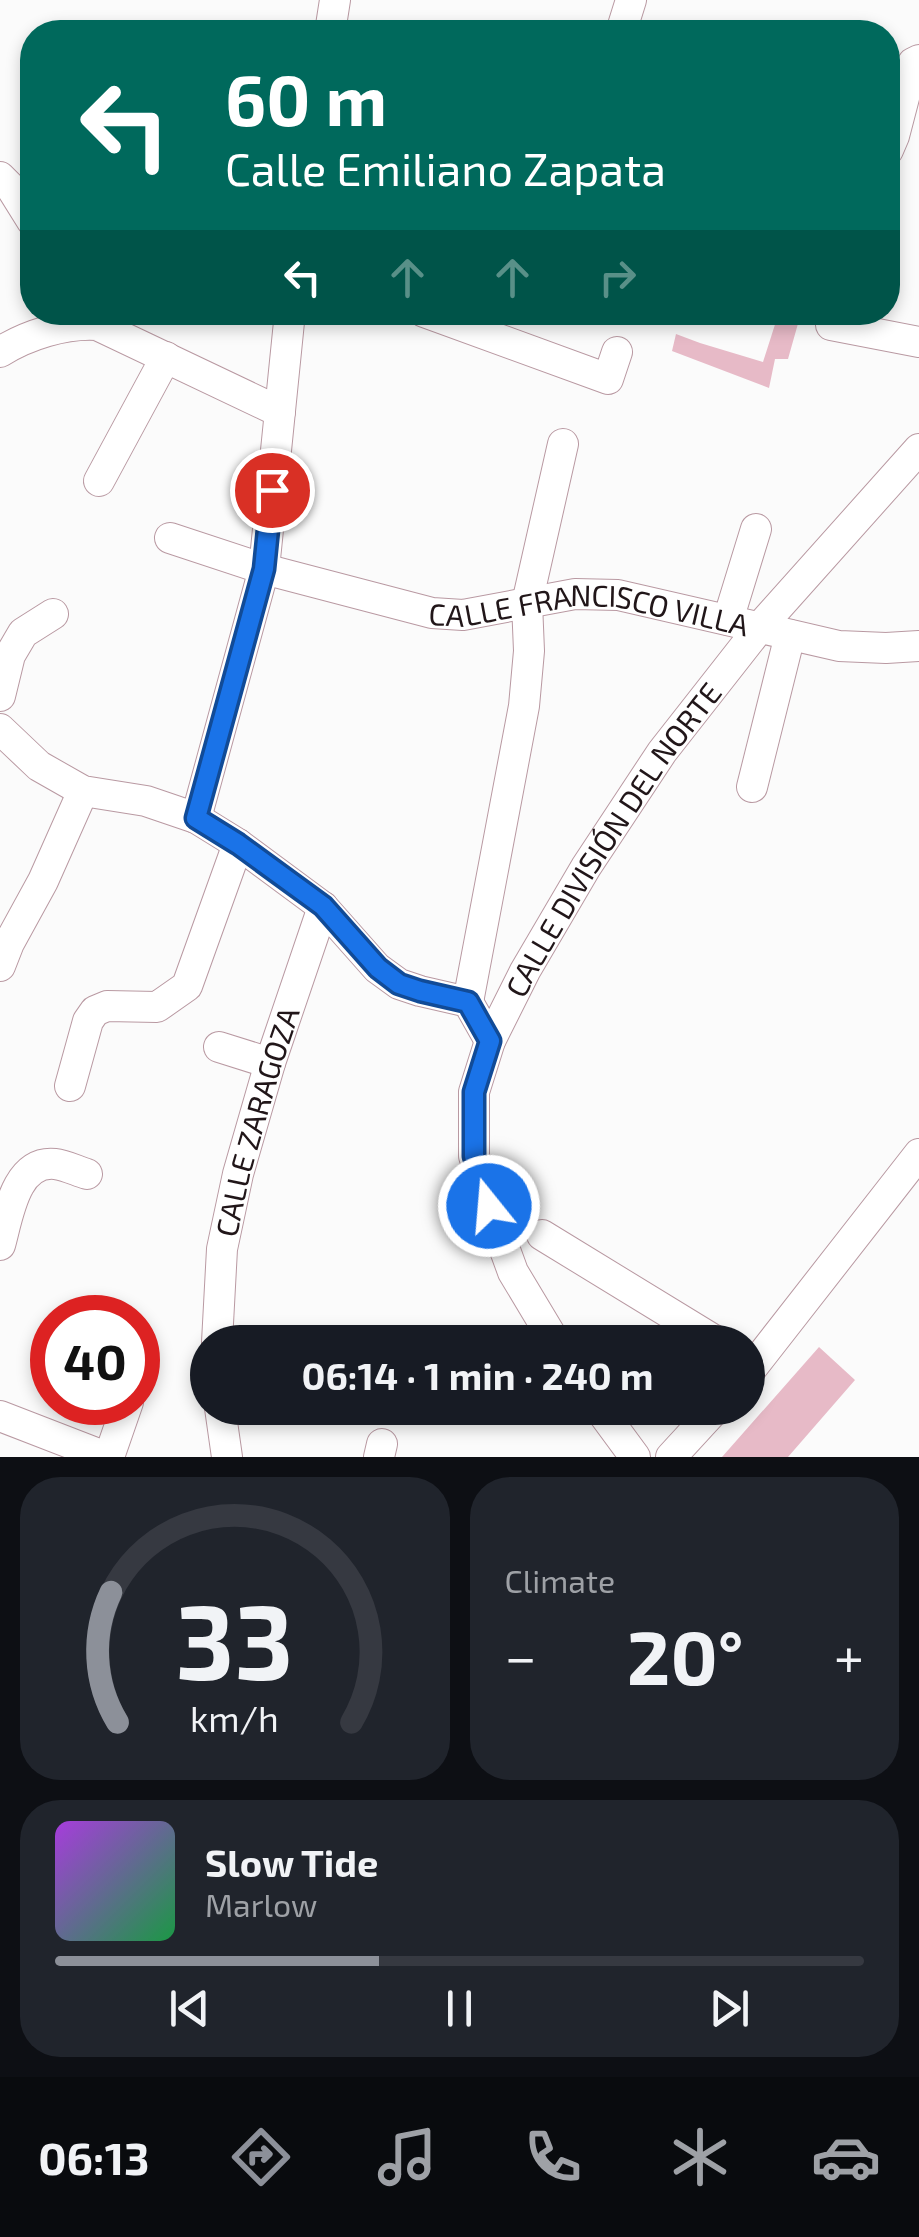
<!DOCTYPE html>
<meta charset="utf-8">
<style>
body{margin:0;font-family:"Exo 2",sans-serif;background:#20242c;color:#f1f3f6;height:100vh;display:flex;flex-direction:column;font-size:38px;white-space:nowrap}
*{box-sizing:border-box;margin:0}
p{font-size:32px;color:#9ea1a6}
.icon{flex:none;width:55px;height:55px;fill:none;stroke:currentColor;stroke-width:2;stroke-linecap:round;stroke-linejoin:round}
.map{position:relative;height:1457px;overflow:hidden}
.drawer{display:flex;flex-direction:column;gap:20px;padding:20px;background:#0d0f14;flex:1}
.drawer>*{flex:none}
.guide{position:absolute;left:20px;top:20px;width:880px;height:305px;border-radius:40px;box-shadow:0 5px 15px #0003;background:#00695c;color:#fff;overflow:hidden}
.speed{position:absolute;left:30px;top:1295px;display:flex;gap:20px;font-size:50px;font-weight:700;text-align:center}
.speed>*{display:grid;place-content:center;width:130px;height:130px;border-radius:50%;background:#171b24;box-shadow:0 5px 15px #0003;line-height:1}
.speed .limit{border:15px solid #d22;background:#fff;color:#111}
.pin{position:absolute;display:grid;place-items:center;width:85px;height:85px;color:#fff;margin:-42px;border:5px solid #fff;border-radius:50%;box-shadow:0 2px 10px #0007}
.me{position:absolute;width:110px;margin:-55px;rotate:343deg;stroke-linejoin:round;filter:drop-shadow(0 0 8px #0008)}
.turn{display:flex;align-items:center;gap:35px;height:210px;padding:0 40px;font-size:45px}
.turn .icon{width:130px;height:130px;stroke-width:2.5}
.turn b{display:block;font-size:70px;line-height:85px}
.lanes{display:flex;align-items:center;height:95px;padding:0 40px;background:#0003;justify-content:center;gap:50px;direction:ltr}
.lanes .off{opacity:.35}
.big{font-size:75px;font-weight:700;line-height:1.1}
.drawer .card{flex:1;display:flex;flex-direction:column;justify-content:center;gap:15px;min-width:0;padding:0 35px;border-radius:40px;background:#20242c}
.drawer .dial{align-items:center;gap:0}
.dial svg{height:260px;overflow:visible;fill:none;stroke:#363941;stroke-width:7;stroke-linecap:round;text-anchor:middle}
.dial text{fill:#f1f3f6;stroke:none}
.song{display:flex;align-items:center;gap:30px}
.cover{width:120px;height:120px;border-radius:15px;background:linear-gradient(135deg,hsl(280 70% 55%),hsl(140 70% 35%))}
.played{height:10px;border-radius:5px;background:linear-gradient(90deg,#8c9099 40%,#363941 40%)}
.keys{display:flex;justify-content:space-around;direction:ltr}
.heat{display:flex;justify-content:space-between;align-items:center;font-size:55px;direction:ltr}
.drawer .tiles{flex:1;display:grid;gap:20px;grid-template-columns:1fr 1fr}
.card:last-child{grid-column:span 2}
.trip{position:absolute;left:190px;top:1325px;width:575px;height:100px;border-radius:50px;background:#171b24;box-shadow:0 5px 15px #0003;font-weight:700;line-height:100px;text-align:center}
.dock{display:flex;height:160px;justify-content:space-around;align-items:center;background:#090b0e;color:#9ea1a6}
.dock .icon{width:70px;height:70px}
.dock .selected{color:#8c9099}
.dock b{font-size:45px;color:#f1f3f6}
.map>svg:first-child{display:block}
</style>
<div class="map">
<svg width="919" height="1457" viewBox="0 0 919 1457">
<rect width="100%" height="100%" fill="#fbfbfb"/>
<path fill="#e7bac7" d="M779,312L801,313L788,359H775L769,388L672,351L676,334L700,343L763,362Z
M819,1347L855,1380L788,1457H722Z"/>
<g fill="none" stroke-linecap="round" stroke-linejoin="round">
<defs>
<g id="minor">
<path d="M330,32L335,0"/>
<path d="M621,32L631,0"/>
<path d="M888,150L894,136L913,63L919,60"/>
<path d="M0,177L12,189L32,221"/>
<path d="M424,312L608,379L617,352"/>
<path d="M831,325L919,342"/>
<path d="M0,352C27,335 65,323 97,325L280,412"/>
<path d="M99,481L166,357"/>
<path id="s1" d="M170,538L264,569L432,613L463,615L575,594L618,595L839,646L886,648L919,646"/>
<path d="M728,620L756,529"/>
<path d="M0,696L10,655L23,633L53,614"/>
<path d="M0,729L39,766L83,791L146,801L196,818L238,844L323,907L377,968L399,984L420,991L468,1002L490,1041"/>
<path d="M752,787L790,635"/>
<path d="M196,818L264,569L290,312"/>
<path d="M0,966L9,943L43,881L83,791"/>
<path d="M468,1002L524,706L529,651L527,603L563,444"/>
<path d="M219,1047L270,1063"/>
<path d="M70,1086L88,1021L95,1011L107,1006L157,1007L187,986L238,844"/>
<path d="M542,1235L717,1342"/>
<path d="M0,1245C8,1217 15,1160 55,1164C65,1165 77,1171 87,1174"/>
<path id="s2" d="M217,1342L222,1249L238,1174L270,1063L323,907"/>
<path id="s3" d="M555,1342L513,1272L489,1206L474,1156V1092L490,1041L525,971L586,867L662,752L760,627L919,449"/>
<path d="M748,1373L919,1154"/>
<path d="M220,1408L227,1457"/>
<path d="M599,1408L635,1457"/>
<path d="M0,1416L106,1457"/>
<path d="M109,1457L128,1402"/>
<path d="M379,1457L382,1444"/>
<path d="M671,1457L716,1408"/>
</g>
</defs>
<use href="#minor" stroke="#b999a2" stroke-width="32"/>
<use href="#minor" stroke="#fff" stroke-width="30"/>
</g>
<g fill="none" stroke-linecap="round" stroke-linejoin="round">
<defs>
<path id="route" d="M272,490L264,569L196,818L238,844L323,906L378,968L399,984L420,991L468,1002L490,1041L474,1092V1156L489,1206"/>
</defs>
<use href="#route" stroke="#114b97" stroke-width="25"/>
<use href="#route" stroke="#1a73e8" stroke-width="18"/>
</g>
<g text-anchor="middle" dominant-baseline="central" stroke-width="8" stroke-linejoin="round" paint-order="stroke">
<g font-size="30" fill="#211619" stroke="#fff">
<text stroke="none"><textPath href="#s1" startOffset="432">CALLE FRANCISCO VILLA</textPath></text>
<text stroke="none"><textPath href="#s3" startOffset="558">CALLE DIVISIÓN DEL NORTE</textPath></text>
<text stroke="none"><textPath href="#s2" startOffset="225">CALLE ZARAGOZA</textPath></text>
</g>
</g>
</svg>
<div class="speed"><div class="limit">40</div></div>
<div class="pin" style="left:272px;top:490px;background:#d93025"><svg class="icon" aria-label="arrive" viewBox="0 0 24 24"><path d="M6 21V4h12l-3 4 3 4H6"/></svg></div>
<svg class="me" style="left:489px;top:1206px" viewBox="-20 -20 40 40"><circle r="17" fill="#1a73e8" stroke="#fff" stroke-width="3"/><path d="M0-11L8 9 0 5-8 9z" fill="#fff"/></svg>
<div class="trip">06:14 · 1 min · 240 m</div>
<div class="guide">
<div class="turn"><svg class="icon" aria-label="left" viewBox="0 0 24 24"><path d="M17 20v-9H6M10 6l-5 5 5 5"/></svg><div><b>60 m</b>Calle Emiliano Zapata</div></div>
<div class="lanes"><svg class="icon" aria-label="left" viewBox="0 0 24 24"><path d="M17 20v-9H6M10 6l-5 5 5 5"/></svg><svg class="icon off" aria-label="ahead" viewBox="0 0 24 24"><path d="M12 20V5M6 11l6-6 6 6"/></svg><svg class="icon off" aria-label="ahead" viewBox="0 0 24 24"><path d="M12 20V5M6 11l6-6 6 6"/></svg><svg class="icon off" aria-label="right" viewBox="0 0 24 24"><path d="M7 20v-9h11M14 6l5 5-5 5"/></svg></div>
</div>
</div>
<section class="drawer">
<div class="tiles">
<div class="card dial"><svg viewBox="0 0 100 80">
<path d="M14 69A42 42 0 1 1 86 69"/>
<path d="M14 69A42 42 0 0 1 12 29" stroke="#8c9099"/>
<text x="50" y="56" font-size="32" font-weight="700">33</text>
<text x="50" y="72" font-size="11">km/h</text>
</svg></div>
<div class="card"><p>Climate</p>
<div class="heat"><a>−</a><b class="big">20°</b><a>+</a></div>
</div>
<div class="card">
<div class="song"><i class="cover"></i><div><b>Slow Tide</b><p>Marlow</p></div></div>
<div class="played"></div>
<div class="keys"><svg class="icon" aria-label="previous" viewBox="0 0 24 24"><path d="M18 5L8 12l10 7zM5 5v14"/></svg><svg class="icon" aria-label="pause" viewBox="0 0 24 24"><path d="M8 5v14M16 5v14"/></svg><svg class="icon" aria-label="next" viewBox="0 0 24 24"><path d="M6 5l10 7-10 7zM19 5v14"/></svg></div>
</div>
</div>
</section>
<nav class="dock">
<b>06:13</b>
<svg class="icon selected" aria-label="directions" viewBox="0 0 24 24"><path d="M12 3l9 9-9 9-9-9zM9 14v-3h6M13 9l2 2-2 2"/></svg>
<svg class="icon" aria-label="music" viewBox="0 0 24 24"><path d="M9 18V5l10-2v13"/><circle cx="6" cy="18" r="3"/><circle cx="16" cy="16" r="3"/></svg>
<svg class="icon" aria-label="phone" viewBox="0 0 24 24"><path d="M5 4h4l2 5-3 2q2 4 5 5l2-3 5 2v4C11 20 4 13 5 4z"/></svg>
<svg class="icon" aria-label="climate" viewBox="0 0 24 24"><path d="M12 3v18M4 7l16 10M4 17L20 7"/></svg>
<svg class="icon" aria-label="car" viewBox="0 0 24 24"><path d="M5 17H2v-5l4-1 3-4h7l3 4 3 1v5h-3M9 17h6M6 11h13"/><circle cx="7" cy="17" r="2"/><circle cx="17" cy="17" r="2"/></svg>
</nav>
